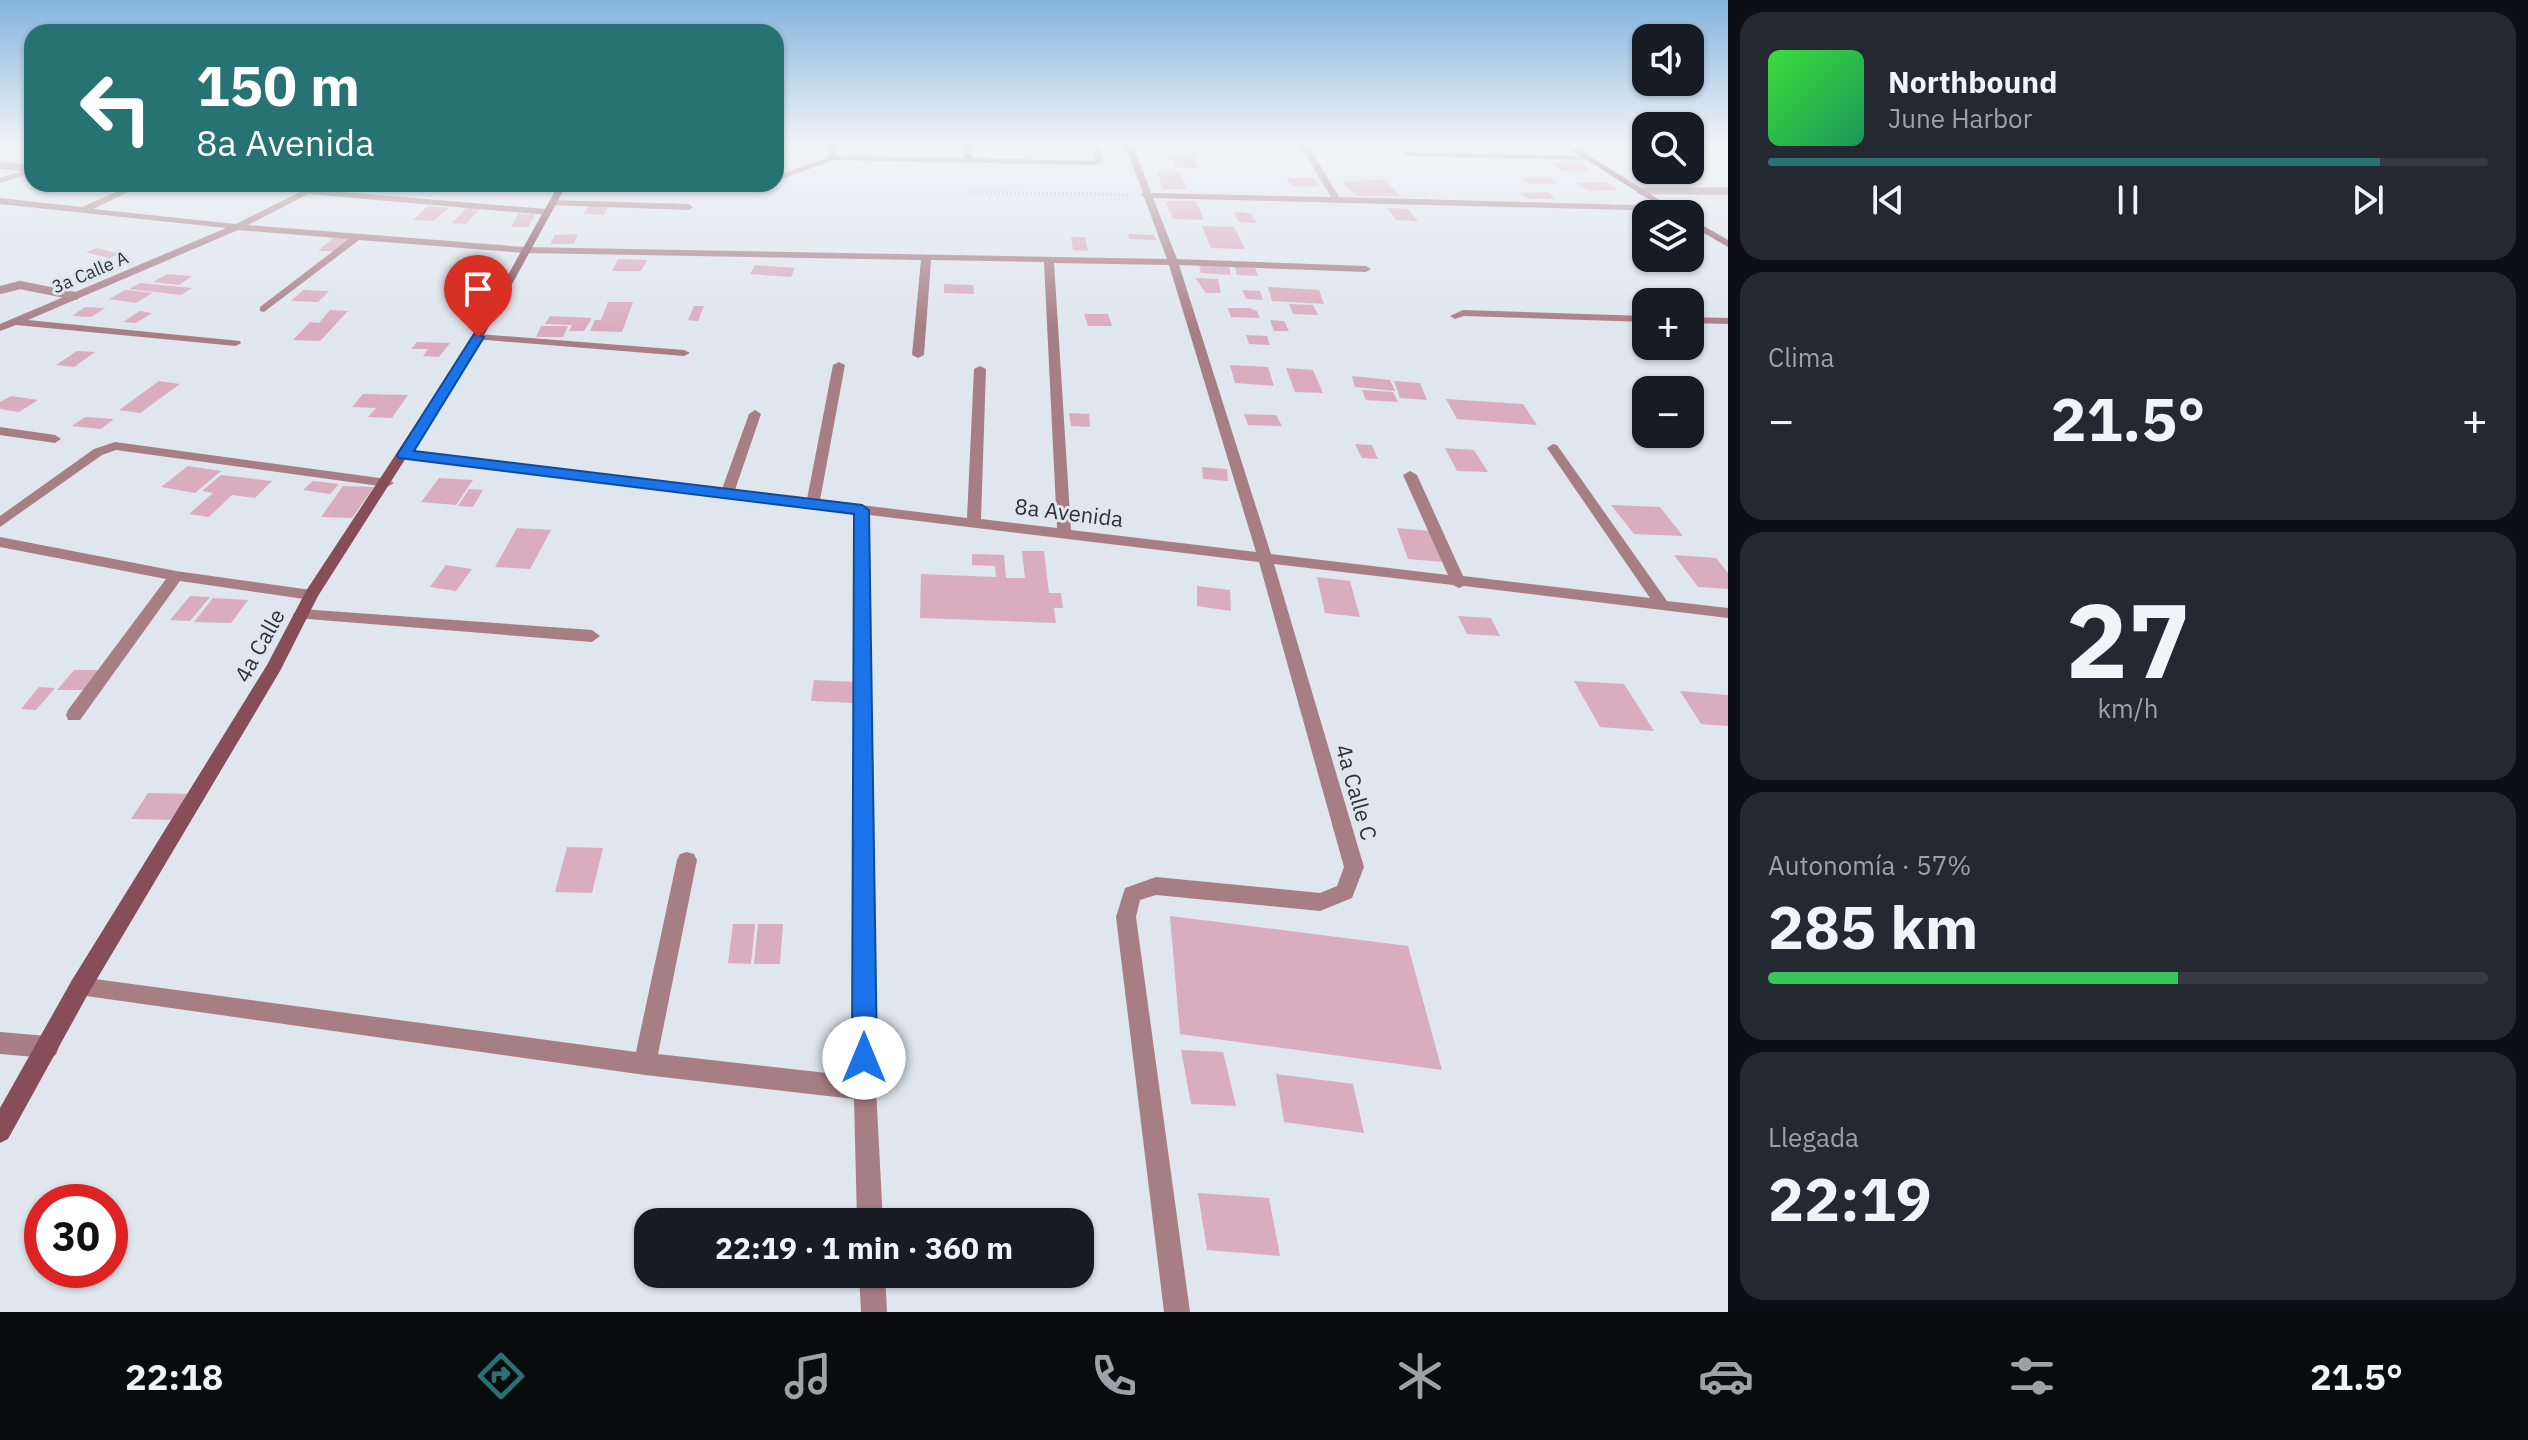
<!DOCTYPE html>
<html lang="es">
<meta charset="utf-8">
<style>
body{margin:0;font-family:"IBM Plex Sans",sans-serif;background:#242831;color:#f1f3f6;height:100vh;display:flex;flex-direction:column;font-size:30px;white-space:nowrap}
*{box-sizing:border-box;margin:0}
p{font-size:26px;color:#9ea1a6}
.icon{flex:none;width:44px;height:44px;fill:none;stroke:currentColor;stroke-width:2;stroke-linecap:round;stroke-linejoin:round}
.map{position:relative;flex:1;overflow:hidden}
.sheet{display:flex;flex-direction:column;gap:12px;padding:12px;background:#0d0f14;width:800px}
.sheet>*{flex:none}
.hud{position:absolute;left:24px;top:24px;width:760px;height:168px;border-radius:24px;box-shadow:0 2px 6px #0004;background:#277272;color:#fff;overflow:hidden}
.controls{position:absolute;left:1632px;top:24px;display:grid;gap:16px}
.controls a{display:grid;place-items:center;width:72px;height:72px;border-radius:16px;background:#171b24;box-shadow:0 2px 6px #0004;font-size:40px}
.speed{position:absolute;left:24px;top:1184px;display:flex;gap:16px;font-size:40px;font-weight:700;text-align:center}
.speed>*{display:grid;place-content:center;width:104px;height:104px;border-radius:50%;background:#171b24;box-shadow:0 2px 6px #0004;line-height:1}
.speed .limit{border:12px solid #d22;background:#fff;color:#111}
.pin{position:absolute;display:grid;place-items:center;width:68px;height:68px;color:#fff;margin:-82px -34px;border-radius:50% 50% 50% 0;rotate:-45deg;box-shadow:0 0 8px #0007}
.pin .icon{rotate:45deg}
.me{position:absolute;width:88px;margin:-44px;rotate:0deg;stroke-linejoin:round;filter:drop-shadow(0 0 6px #0008)}
.turn{display:flex;align-items:center;gap:28px;height:168px;padding:0 40px;font-size:36px}
.turn .icon{width:104px;height:104px;stroke-width:2.5}
.turn b{display:block;font-size:56px;line-height:68px}
.big{font-size:60px;font-weight:700;line-height:1.1}
.sheet .tile{flex:1;display:flex;flex-direction:column;justify-content:center;gap:12px;min-width:0;padding:0 28px;border-radius:24px;background:#242831}
.sheet .dial{align-items:center;gap:0}
.dial b{font-size:104px;line-height:1}
.song{display:flex;align-items:center;gap:24px}
.cover{width:96px;height:96px;border-radius:12px;background:linear-gradient(135deg,hsl(120 70% 55%),hsl(150 70% 35%))}
.played{height:8px;border-radius:4px;background:linear-gradient(90deg,#277272 85%,#363941 85%)}
.keys{display:flex;justify-content:space-around;direction:ltr}
.heat{display:flex;justify-content:space-between;align-items:center;font-size:44px;direction:ltr}
.charge{height:12px;border-radius:6px;background:linear-gradient(90deg,#34c759 57%,#363941 0)}
.trip{position:absolute;left:634px;top:1208px;width:460px;height:80px;border-radius:24px;background:#171b24;box-shadow:0 2px 6px #0004;font-weight:700;line-height:80px;text-align:center}
.tab-bar{display:flex;height:128px;justify-content:space-around;align-items:center;background:#090b0e;color:#9ea1a6}
.tab-bar .icon{width:56px;height:56px}
.tab-bar .on{color:#277272}
.tab-bar b{font-size:36px;color:#f1f3f6}
main{display:flex;flex:1;min-height:0}
.map>svg:first-child{display:block}
</style>
<main>
<div class="map">
<svg width="1728" height="1312" viewBox="0 0 1728 1312">
<rect width="100%" height="100%" fill="#dfe6ed"/>
<path fill="#daadbe" d="M1150,143H1188L1191,150L1153,149Z
M1232,143H1260L1265,150H1237Z
M1171,156H1192L1198,168L1176,167Z
M1552,163H1580L1591,171H1563Z
M1157,172L1180,173L1187,189H1163Z
M1286,178H1313L1319,186H1292Z
M1521,178H1550L1557,183H1528Z
M1384,180L1401,196H1357L1341,181Z
M1606,182L1619,190L1588,191L1576,183Z
M1548,192L1556,199H1529L1520,193Z
M1165,201H1196L1204,220L1173,219Z
M589,205H609L604,215L584,214Z
M428,206L449,208L434,221L413,220Z
M467,207L481,208L466,224L452,223Z
M1387,208L1408,209L1418,221L1396,220Z
M1234,212L1251,213L1256,223L1239,222Z
M518,214H535L528,227H511Z
M1202,226L1234,227L1245,249L1211,248Z
M578,234L574,244H550L555,235Z
M1128,234L1154,235L1156,240L1129,239Z
M334,237L351,238L335,251H318Z
M1071,237H1085L1088,251L1073,250Z
M97,248L119,254L109,258L86,252Z
M618,259L647,260L641,271H612Z
M755,265L795,268L791,277L750,274Z
M1199,265L1229,266L1231,275L1201,273Z
M1234,266L1255,268L1258,276L1237,275Z
M167,274L192,276L179,285L153,282Z
M1195,278L1218,279L1221,293H1206Z
M140,283L192,288L181,295L129,289Z
M944,284L973,285L974,294L944,293Z
M1268,287L1319,290L1324,304L1272,301Z
M125,290H128L152,293L136,303L109,299Z
M303,290L329,291L318,302L291,301Z
M1242,290L1260,291L1263,300L1246,299Z
M608,302H633L622,332L590,331L595,320H601Z
M1289,304L1313,305L1318,315L1293,314Z
M694,306H704L698,321L688,320Z
M85,307L105,308L91,317L72,316Z
M1228,308H1249L1257,311L1260,318L1231,317Z
M330,310L348,311L320,341L293,340L310,322L319,323Z
M140,311L152,313L136,323L123,322Z
M1084,314H1108L1112,326H1088Z
M550,316L592,318L584,331H569L572,325L545,324Z
M1270,320L1284,321L1289,331H1274Z
M541,326H568L563,337H536Z
M1246,335L1267,336L1270,345L1249,344Z
M417,342L450,343L439,357L423,356L428,349H411Z
M77,351L95,352L74,367L56,365Z
M1230,365L1268,367L1274,386L1235,383Z
M1286,368L1313,370L1323,393L1295,392Z
M1352,376L1390,380L1395,391L1355,387Z
M159,381L180,384L140,413L119,410Z
M1394,381L1420,383L1427,400L1400,398Z
M1362,390L1393,392L1398,402L1366,400Z
M363,394L408,395L392,418L368,417L376,408L352,407Z
M11,396L38,400L19,412L0,409V402Z
M1446,399L1523,404L1537,425L1457,419Z
M1069,413L1089,414L1090,427L1071,426Z
M1244,414L1276,415L1282,426L1248,425Z
M85,417L114,419L101,429L72,426Z
M1355,444L1372,445L1378,459L1362,458Z
M1445,448L1474,450L1488,472L1457,471Z
M188,466L221,471L195,493L161,487Z
M1202,467L1227,469L1228,481L1203,479Z
M221,475L272,481L255,498L232,495L209,517L189,514L213,493L202,491Z
M439,478L473,480L456,505L421,502Z
M313,481L339,484L330,494L303,490Z
M343,486L374,487L352,518L321,517Z
M469,489L483,490L473,507L458,506Z
M1611,505L1660,507L1683,536L1634,534Z
M517,528L551,530L530,569L495,567Z
M1397,528L1430,531L1443,562L1408,559Z
M1022,551H1044L1049,593H1061L1063,608H1054L1056,623L920,618L921,574L996,577L995,566L972,565V554L1004,555L1006,578H1025Z
M1674,555L1716,558L1728,573V589L1698,587Z
M446,565L472,569L456,591L430,587Z
M1317,577L1350,581L1360,617L1325,613Z
M1197,586L1230,590L1231,611L1197,606Z
M190,596L210,597L190,621L170,620Z
M213,598L248,600L231,623L194,622Z
M1458,616L1491,618L1500,636L1467,634Z
M74,670H102L87,690H57Z
M814,680L855,682L853,703L811,701Z
M1574,681L1624,684L1654,731L1600,727Z
M39,687L55,688L36,710L21,709Z
M1680,691L1728,695V726L1701,724Z
M148,793L193,794L178,820L131,819Z
M567,847L603,848L592,893L555,892Z
M1170,916L1408,946L1442,1070L1180,1034Z
M733,924H755L751,964L728,963Z
M758,924H783L780,964H754Z
M1181,1050L1223,1052L1236,1106L1191,1104Z
M1276,1074L1353,1084L1364,1133L1284,1122Z
M1198,1193L1269,1198L1280,1256L1207,1250Z"/>
<g fill="none" stroke-linecap="round" stroke-linejoin="round">
<path stroke="#a6acb1" stroke-width="3" stroke-dasharray="1 3" stroke-linecap="butt" d="M971,192L1130,195"/>
<path stroke="#a87e85" stroke-width="7" d="M0,165L32,169
M1641,191H1728"/>
<path stroke="#a87e85" stroke-width="8" d="M0,290L20,285L75,296"/>
<path fill="#a87e85" fill-rule="evenodd" d="M827,143H835L837,156L964,158V143H972V158L1094,161L1090,143H1098L1103,161L1096,165L834,160L776,181V176L829,157Z
M1124,143H1132L1151,193L1331,197L1299,143H1307L1339,197L1672,206V210L1669,211L1153,198L1177,259L1366,266L1371,269L1366,272L1179,265L1271,554L1448,575L1403,475L1410,471L1417,475L1463,576L1650,598L1547,448L1553,444L1557,445L1667,601L1728,608V618L1464,586L1459,588L1453,585L1274,564L1364,867L1352,898L1320,911L1156,895L1140,900L1136,917L1190,1312H1164L1116,917L1125,888L1156,877L1320,893L1337,886L1344,867L1259,562L869,515L876,1089L883,1222H857L854,1099L645,1075L72,994L69,987L72,980L80,977L636,1052L677,860L680,854L687,852L694,854L697,860L658,1054L854,1076L855,513L405,459L399,455L405,451L722,489L749,414L755,410L761,414L735,490L807,499L833,365L839,362L845,365L820,500L967,518L974,369L980,366L986,369L981,519L1057,528L1044,262L931,260L924,355L918,358L912,355L921,260L525,253L359,240L264,312L260,311V307L349,239L238,230L28,320L240,341L241,343L236,346L16,325L0,331V324L226,228L0,204V198L82,207L134,184H145L93,209L236,224L316,184H326L317,190L547,209L551,212L547,215L308,194L248,225L525,247L1167,259L1144,197L1141,195L1143,193ZM1054,263L1169,265L1256,552L1071,530Z
M1405,152L1589,156L1593,158L1589,160L1402,156Z
M32,168V173L0,183V178Z
M726,184H767L751,190Z
M552,200L689,204L693,207L689,210L549,205L548,203Z
M1463,310L1646,316V322L1464,316L1455,319L1450,316Z
M1690,317L1728,318V324L1690,323Z
M478,334L684,350L690,353L684,356L474,339V335Z
M0,427L55,435L61,439L55,443L0,435Z
M115,442L387,479L394,483L387,487L116,450L102,455L0,527V516L94,449Z
M0,537L176,571L311,590L319,595L311,600L180,581L80,720H68L66,715L68,710L166,579L0,547Z
M301,609L592,630L600,636L592,642L296,618L293,614Z
M0,1032L48,1036L56,1039L59,1047L56,1055L48,1058L0,1054Z
M859,1274H885L887,1312H861Z"/>
<path fill="#874d58" fill-rule="evenodd" d="M1560,143H1569L1682,214H1672Z
M559,184H567L483,337L318,596L280,671L88,994L8,1139L0,1143V1108L72,980L267,665L306,591L473,337Z
M1690,218L1728,240V247L1690,225Z"/>
</g>
<linearGradient id="sky" x2="0" y2="1"><stop stop-color="#84b4de"/><stop offset="0.44" stop-color="#f1f4f7"/><stop offset="1" stop-color="#f1f4f7" stop-opacity="0"/></linearGradient>
<rect width="1728" height="327" fill="url(#sky)"/>
<path fill="#1a73e8" stroke="#114b97" stroke-width="2" d="M474,334L484,337L414,451L862,505L869,510L877,1058L873,1067L864,1071L855,1067L852,1058L854,514L399,458L397,455Z"/>
<g text-anchor="middle" dominant-baseline="central" stroke-width="6" stroke-linejoin="round" paint-order="stroke">
<g font-size="18" fill="#2f3235" stroke="#dfe6ed">
<text transform="translate(90 272) rotate(-23)">3a Calle A</text>
</g>
<g font-size="22" fill="#2f3235" stroke="#dfe6ed">
<text transform="translate(1069 512) rotate(7)">8a Avenida</text>
<text transform="translate(259 645) rotate(-61)">4a Calle</text>
<text transform="translate(1357 792) rotate(74)">4a Calle C</text>
</g>
</g>
</svg>
<div class="controls">
<a><svg class="icon" aria-label="sound" viewBox="0 0 24 24"><path d="M4 9h4l5-4v14l-5-4H4zM17 9q2 3 0 6"/></svg></a>
<a><svg class="icon" aria-label="search" viewBox="0 0 24 24"><circle cx="10" cy="10" r="6"/><path d="M15 15l6 6"/></svg></a>
<a><svg class="icon" aria-label="layers" viewBox="0 0 24 24"><path d="M12 4l9 5-9 5-9-5zM3 14l9 5 9-5"/></svg></a>
<a>+</a>
<a>−</a>
</div>
<div class="speed"><div class="limit">30</div></div>
<div class="pin" style="left:478px;top:337px;background:#d93025"><svg class="icon" aria-label="arrive" viewBox="0 0 24 24"><path d="M6 21V4h12l-3 4 3 4H6"/></svg></div>
<svg class="me" style="left:864px;top:1058px" viewBox="-20 -20 40 40"><circle r="19" fill="#fff"/><path d="M0-13L10 11 0 6-10 11z" fill="#1a73e8"/></svg>
<div class="trip">22:19 · 1 min · 360 m</div>
<div class="hud">
<div class="turn"><svg class="icon" aria-label="left" viewBox="0 0 24 24"><path d="M17 20v-9H6M10 6l-5 5 5 5"/></svg><div><b>150 m</b>8a Avenida</div></div>
</div>
</div>
<section class="sheet">
<div class="tile">
<div class="song"><i class="cover"></i><div><b>Northbound</b><p>June Harbor</p></div></div>
<div class="played"></div>
<div class="keys"><svg class="icon" aria-label="previous" viewBox="0 0 24 24"><path d="M18 5L8 12l10 7zM5 5v14"/></svg><svg class="icon" aria-label="pause" viewBox="0 0 24 24"><path d="M8 5v14M16 5v14"/></svg><svg class="icon" aria-label="next" viewBox="0 0 24 24"><path d="M6 5l10 7-10 7zM19 5v14"/></svg></div>
</div>
<div class="tile"><p>Clima</p>
<div class="heat"><a>−</a><b class="big">21.5°</b><a>+</a></div>
</div>
<div class="tile dial"><b>27</b><p>km/h</p></div>
<div class="tile"><p>Autonomía · 57%</p><b class="big">285 km</b><div class="charge"></div></div>
<div class="tile"><p>Llegada</p><b class="big">22:19</b></div>
</section>
</main>
<nav class="tab-bar">
<b>22:18</b>
<svg class="icon on" aria-label="directions" viewBox="0 0 24 24"><path d="M12 3l9 9-9 9-9-9zM9 14v-3h6M13 9l2 2-2 2"/></svg>
<svg class="icon" aria-label="music" viewBox="0 0 24 24"><path d="M9 18V5l10-2v13"/><circle cx="6" cy="18" r="3"/><circle cx="16" cy="16" r="3"/></svg>
<svg class="icon" aria-label="phone" viewBox="0 0 24 24"><path d="M5 4h4l2 5-3 2q2 4 5 5l2-3 5 2v4C11 20 4 13 5 4z"/></svg>
<svg class="icon" aria-label="climate" viewBox="0 0 24 24"><path d="M12 3v18M4 7l16 10M4 17L20 7"/></svg>
<svg class="icon" aria-label="car" viewBox="0 0 24 24"><path d="M5 17H2v-5l4-1 3-4h7l3 4 3 1v5h-3M9 17h6M6 11h13"/><circle cx="7" cy="17" r="2"/><circle cx="17" cy="17" r="2"/></svg>
<svg class="icon" aria-label="filters" viewBox="0 0 24 24"><path d="M4 7h16M4 17h16"/><circle cx="9" cy="7" r="2"/><circle cx="15" cy="17" r="2"/></svg>
<b>21.5°</b>
</nav>
